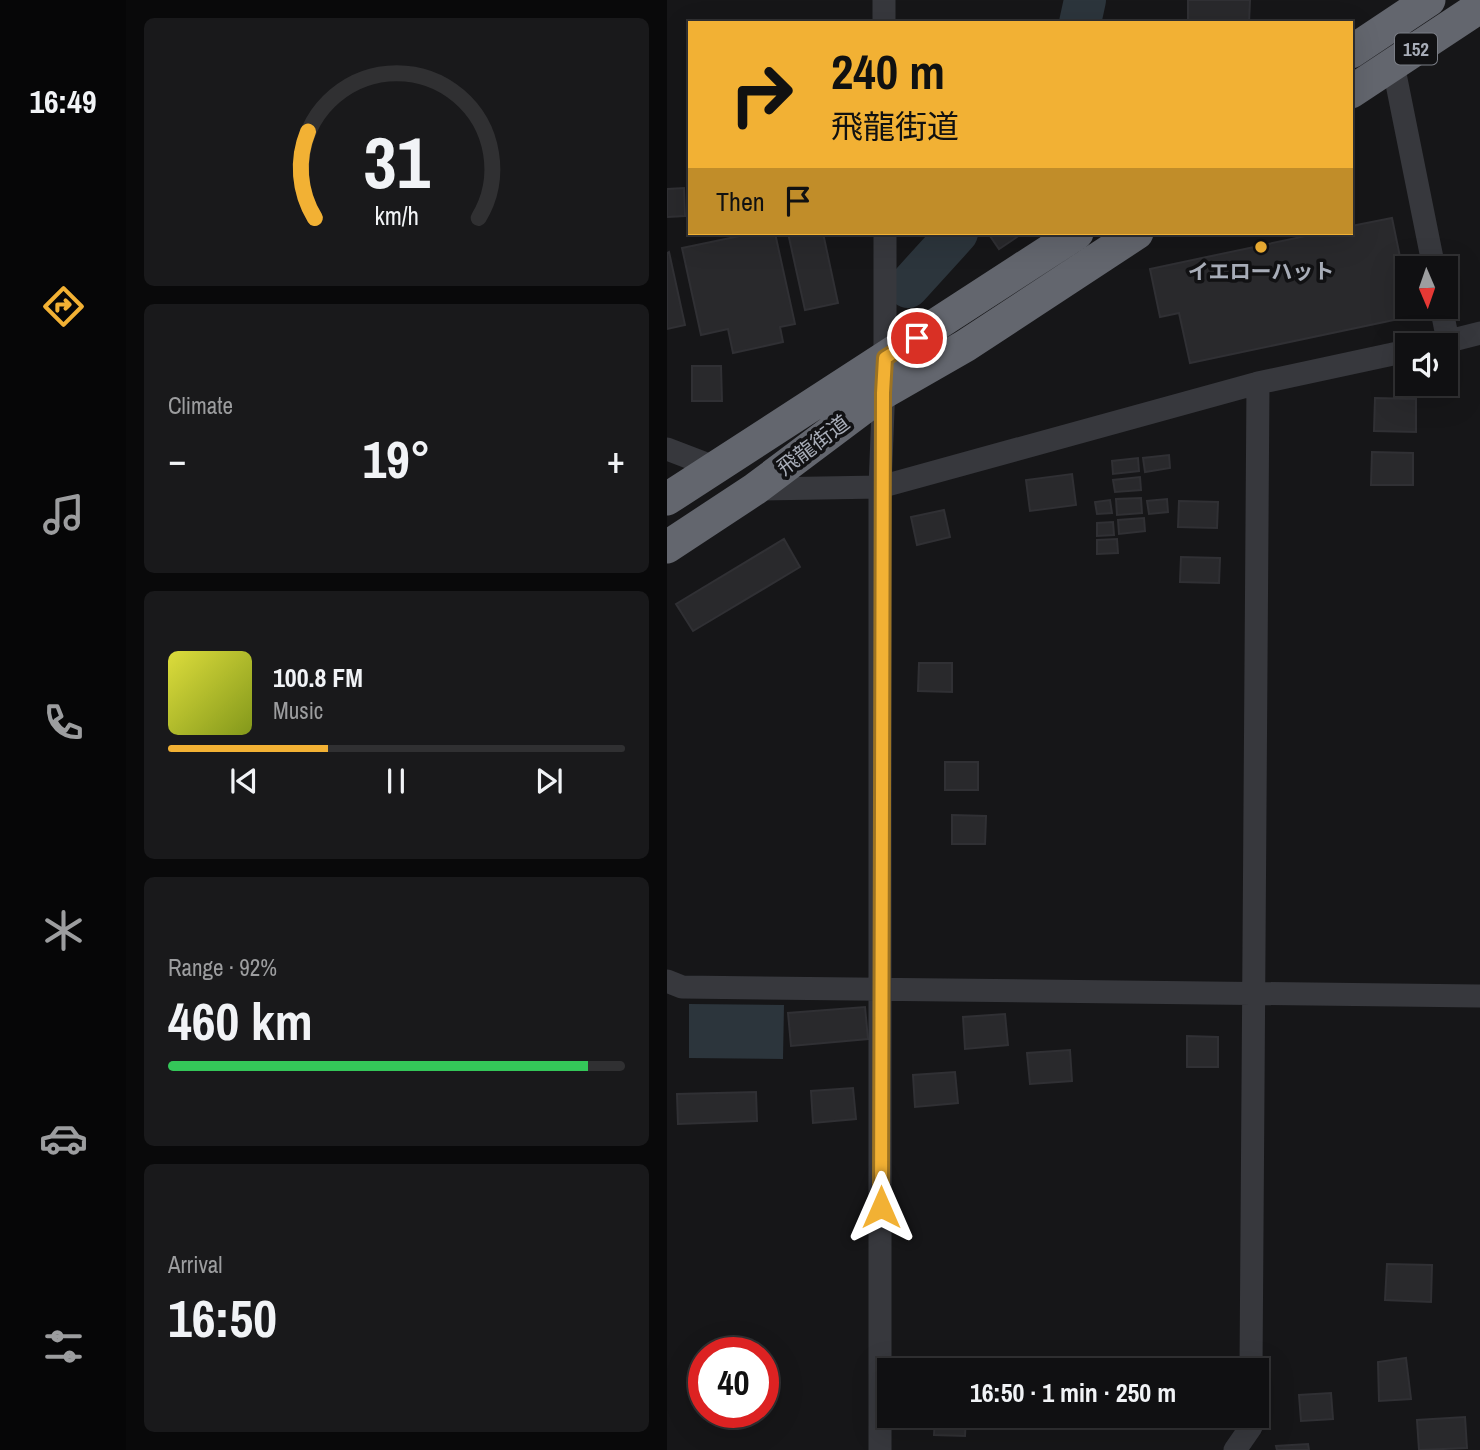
<!DOCTYPE html>
<meta charset="utf-8">
<style>
body{margin:0;font-family:"Archivo Narrow","Noto Sans JP",sans-serif;background:#19191b;color:#f1f3f6;height:100vh;display:flex;flex-direction:column;font-size:26px;white-space:nowrap}
*{box-sizing:border-box;margin:0}
p{font-size:23px;color:#9c9d9f}
.icon{flex:none;width:38px;height:38px;fill:none;stroke:currentColor;stroke-width:2;stroke-linecap:round;stroke-linejoin:round}
.map{position:relative;flex:1;overflow:hidden}
.sheet{display:flex;flex-direction:column;gap:18px;padding:18px;background:#09090a;width:541px}
.sheet>*{flex:none}
.top-card{position:absolute;left:21px;top:21px;width:665px;height:214px;border-radius:0px;box-shadow:0 7px 28px #0002,0 0 0 2px #303032;background:#f2b134;color:#111;overflow:hidden}
.needle{width:46px;rotate:178deg}
.fabs{position:absolute;left:728px;top:256px;display:grid;gap:14px}
.fabs a{display:grid;place-items:center;width:63px;height:63px;border-radius:0px;background:#101012;box-shadow:0 7px 28px #0002,0 0 0 2px #303032;font-size:35px}
.speed{position:absolute;left:21px;top:1337px;display:flex;gap:14px;font-size:35px;font-weight:700;text-align:center}
.speed>*{display:grid;place-content:center;width:91px;height:91px;border-radius:50%;background:#101012;box-shadow:0 7px 28px #0002,0 0 0 2px #303032;line-height:1}
.speed .limit{border:10px solid #d22;background:#fff;color:#111}
.pin{position:absolute;display:grid;place-items:center;width:60px;height:60px;color:#fff;margin:-30px;border:4px solid #fff;border-radius:50%;box-shadow:0 2px 7px #0007}
.me{position:absolute;width:77px;margin:-38px;rotate:0deg;stroke-linejoin:round;filter:drop-shadow(0 0 5px #0008)}
.turn{display:flex;align-items:center;gap:24px;height:147px;padding:0 28px;font-size:32px}
.turn .icon{width:91px;height:91px;stroke-width:2.5}
.turn b{display:block;font-size:49px;line-height:60px}
.then{display:flex;align-items:center;height:66px;padding:0 28px;background:#0003;gap:14px;font-size:26px}
.big{font-size:52px;font-weight:700;line-height:1.1}
.sheet .widget{flex:1;display:flex;flex-direction:column;justify-content:center;gap:10px;min-width:0;padding:0 24px;border-radius:10px;background:#19191b}
.sheet .dial{align-items:center;gap:0}
.dial svg{height:182px;overflow:visible;fill:none;stroke:#303032;stroke-width:7;stroke-linecap:round;text-anchor:middle}
.dial text{fill:#f1f3f6;stroke:none}
.song{display:flex;align-items:center;gap:21px}
.cover{width:84px;height:84px;border-radius:10px;background:linear-gradient(135deg,hsl(60 70% 55%),hsl(70 70% 35%))}
.played{height:7px;border-radius:4px;background:linear-gradient(90deg,#f2b134 35%,#303032 35%)}
.keys{display:flex;justify-content:space-around;direction:ltr}
.heat{display:flex;justify-content:space-between;align-items:center;font-size:38px;direction:ltr}
.charge{height:10px;border-radius:5px;background:linear-gradient(90deg,#34c759 92%,#303032 0)}
.trip{position:absolute;left:210px;top:1358px;width:392px;height:70px;border-radius:0px;background:#101012;box-shadow:0 7px 28px #0002,0 0 0 2px #303032;font-weight:700;line-height:70px;text-align:center}
main{display:flex;flex:1;min-height:0}
.tab-bar{display:flex;flex-direction:column;width:126px;justify-content:space-around;align-items:center;background:#060607;color:#9c9d9f}
.tab-bar .icon{width:49px;height:49px}
.tab-bar .current{color:#f2b134}
.tab-bar b{font-size:32px;color:#f1f3f6}
.map>svg:first-child{display:block}
</style>
<main>
<nav class="tab-bar">
<b>16:49</b>
<svg class="icon current" aria-label="directions" viewBox="0 0 24 24"><path d="M12 3l9 9-9 9-9-9zM9 14v-3h6M13 9l2 2-2 2"/></svg>
<svg class="icon" aria-label="music" viewBox="0 0 24 24"><path d="M9 18V5l10-2v13"/><circle cx="6" cy="18" r="3"/><circle cx="16" cy="16" r="3"/></svg>
<svg class="icon" aria-label="phone" viewBox="0 0 24 24"><path d="M5 4h4l2 5-3 2q2 4 5 5l2-3 5 2v4C11 20 4 13 5 4z"/></svg>
<svg class="icon" aria-label="climate" viewBox="0 0 24 24"><path d="M12 3v18M4 7l16 10M4 17L20 7"/></svg>
<svg class="icon" aria-label="car" viewBox="0 0 24 24"><path d="M5 17H2v-5l4-1 3-4h7l3 4 3 1v5h-3M9 17h6M6 11h13"/><circle cx="7" cy="17" r="2"/><circle cx="17" cy="17" r="2"/></svg>
<svg class="icon" aria-label="filters" viewBox="0 0 24 24"><path d="M4 7h16M4 17h16"/><circle cx="9" cy="7" r="2"/><circle cx="15" cy="17" r="2"/></svg>
</nav>
<section class="sheet">
<div class="widget dial"><svg viewBox="0 0 100 80">
<path d="M14 69A42 42 0 1 1 86 69"/>
<path d="M14 69A42 42 0 0 1 11 31" stroke="#f2b134"/>
<text x="50" y="56" font-size="32" font-weight="700">31</text>
<text x="50" y="72" font-size="11">km/h</text>
</svg></div>
<div class="widget"><p>Climate</p>
<div class="heat"><a>−</a><b class="big">19°</b><a>+</a></div>
</div>
<div class="widget">
<div class="song"><i class="cover"></i><div><b>100.8 FM</b><p>Music</p></div></div>
<div class="played"></div>
<div class="keys"><svg class="icon" aria-label="previous" viewBox="0 0 24 24"><path d="M18 5L8 12l10 7zM5 5v14"/></svg><svg class="icon" aria-label="pause" viewBox="0 0 24 24"><path d="M8 5v14M16 5v14"/></svg><svg class="icon" aria-label="next" viewBox="0 0 24 24"><path d="M6 5l10 7-10 7zM19 5v14"/></svg></div>
</div>
<div class="widget"><p>Range · 92%</p><b class="big">460 km</b><div class="charge"></div></div>
<div class="widget"><p>Arrival</p><b class="big">16:50</b></div>
</section>
<div class="map">
<svg width="814" height="1450" viewBox="0 0 814 1450">
<rect width="100%" height="100%" fill="#161618"/>
<path fill="#2c353c" d="M22,1004L117,1005L116,1059L22,1058Z"/>
<g fill="none" stroke-linecap="round" stroke-linejoin="round">
<path stroke="#2c353c" stroke-width="42" d="M413,23L418,0
M241,287L290,233"/>
</g>
<path fill="#29292c" stroke="#303034" stroke-width="2" d="M521,0H583L582,23H521Z
M17,188L18,216L0,217V189Z
M725,218L740,291V306H744L746,316L523,363L512,313L493,317L483,269L653,233H684V226Z
M87,233H108L128,324L113,327L116,342L66,353L61,329L34,335L15,248Z
M121,233H156L171,303L138,310Z
M321,233H356L332,249Z
M2,252L18,325L0,329V253Z
M25,366H54L55,401H25Z
M708,398L749,399V432L707,431Z
M705,452L746,453V485H704Z
M502,455L503,468L478,472L476,458Z
M471,458L472,471L446,474L445,461Z
M405,474L409,505L363,511L359,480Z
M473,477L474,490L448,492L446,480Z
M474,498L475,513L450,515L449,499Z
M500,499L501,512L482,514L480,501Z
M443,500L445,513L430,514L428,502Z
M512,501L551,502L550,528L511,527Z
M277,510L283,537L250,545L244,517Z
M477,518L478,531L452,534L451,520Z
M446,522L447,535L430,536V523Z
M117,539L133,567L26,631L9,604Z
M450,539L451,553L430,554V540Z
M514,557L553,558L552,583L513,582Z
M252,663H285V692L251,691Z
M278,762H311V790H278Z
M285,815L319,816L318,844H285Z
M198,1007L201,1039L124,1046L121,1013Z
M338,1014L341,1045L298,1049L296,1017Z
M520,1036L551,1037V1067H520Z
M403,1050L405,1081L363,1084L360,1053Z
M288,1072L291,1103L248,1107L246,1075Z
M186,1088L189,1119L146,1123L144,1091Z
M89,1092L90,1121L11,1124L10,1094Z
M720,1264L765,1265L764,1302L718,1300Z
M739,1358L744,1399L712,1401L711,1362Z
M664,1393L666,1419L634,1421L632,1395Z
M268,1416H299L298,1436L267,1435Z
M798,1417L800,1448L752,1450L750,1420Z
M641,1444L642,1450H610L609,1446Z"/>
<g fill="none" stroke-linecap="round" stroke-linejoin="round">
<path stroke="#37383d" stroke-width="23" d="M217,0V23
M726,64L767,268
M774,306L781,341
M766,345L814,333
M0,449L47,467
M88,489L213,487L591,383L740,351
M0,981L15,987L814,996
M584,1370L591,383
M213,1450V487L218,358V233
M568,1450L584,1427V1416"/>
<path stroke="#63666e" stroke-width="33" d="M684,52L762,0
M684,92L814,6
M0,499L410,233
M0,547L88,489L216,393L298,346L470,233"/>
</g>
<g fill="none" stroke-linecap="round" stroke-linejoin="round">
<defs>
<path id="route" d="M214,1207L216,393L218,358L250,338"/>
</defs>
<use href="#route" stroke="#9d7322" stroke-width="18"/>
<use href="#route" stroke="#f2b134" stroke-width="12"/>
</g>
<circle fill="#f2b134" stroke="#111113" stroke-width="2.5" cx="594" cy="247" r="7"/>
<g text-anchor="middle" dominant-baseline="central" stroke-width="7" stroke-linejoin="round" paint-order="stroke">
<rect fill="#111113" stroke="#7b7e86" stroke-width="2" x="728" y="33.5" width="42" height="31" rx="5"/>
<g font-size="19" font-weight="bold" fill="#a8adb8">
<text x="749" y="49">152</text>
</g>
<g font-size="21" font-weight="bold" fill="#a8adb8" stroke="#111113">
<text x="594" y="271">イエローハット</text>
</g>
<g font-size="21" fill="#a8adb8" stroke="#111113">
<text transform="translate(146 445) rotate(-37)">飛龍街道</text>
</g>
</g>
</svg>
<div class="fabs">
<a><svg class="needle" viewBox="-14 -14 28 28"><path d="M0-13l5 13h-10z" fill="#e53935"/><path d="M0 13l5-13h-10z" fill="#9c9d9f"/></svg></a>
<a><svg class="icon" aria-label="sound" viewBox="0 0 24 24"><path d="M4 9h4l5-4v14l-5-4H4zM17 9q2 3 0 6"/></svg></a>
</div>
<div class="speed"><div class="limit">40</div></div>
<div class="pin" style="left:250px;top:338px;background:#d93025"><svg class="icon" aria-label="arrive" viewBox="0 0 24 24"><path d="M6 21V4h12l-3 4 3 4H6"/></svg></div>
<svg class="me" style="left:214px;top:1207px" viewBox="-20 -20 40 40"><path d="M0-17L14 15 0 8-14 15z" fill="#f2b134" stroke="#fff" stroke-width="4"/></svg>
<div class="trip">16:50 · 1 min · 250 m</div>
<div class="top-card">
<div class="turn"><svg class="icon" aria-label="right" viewBox="0 0 24 24"><path d="M7 20v-9h11M14 6l5 5-5 5"/></svg><div><b>240 m</b>飛龍街道</div></div>
<div class="then">Then<svg class="icon" aria-label="arrive" viewBox="0 0 24 24"><path d="M6 21V4h12l-3 4 3 4H6"/></svg></div>
</div>
</div>
</main>
